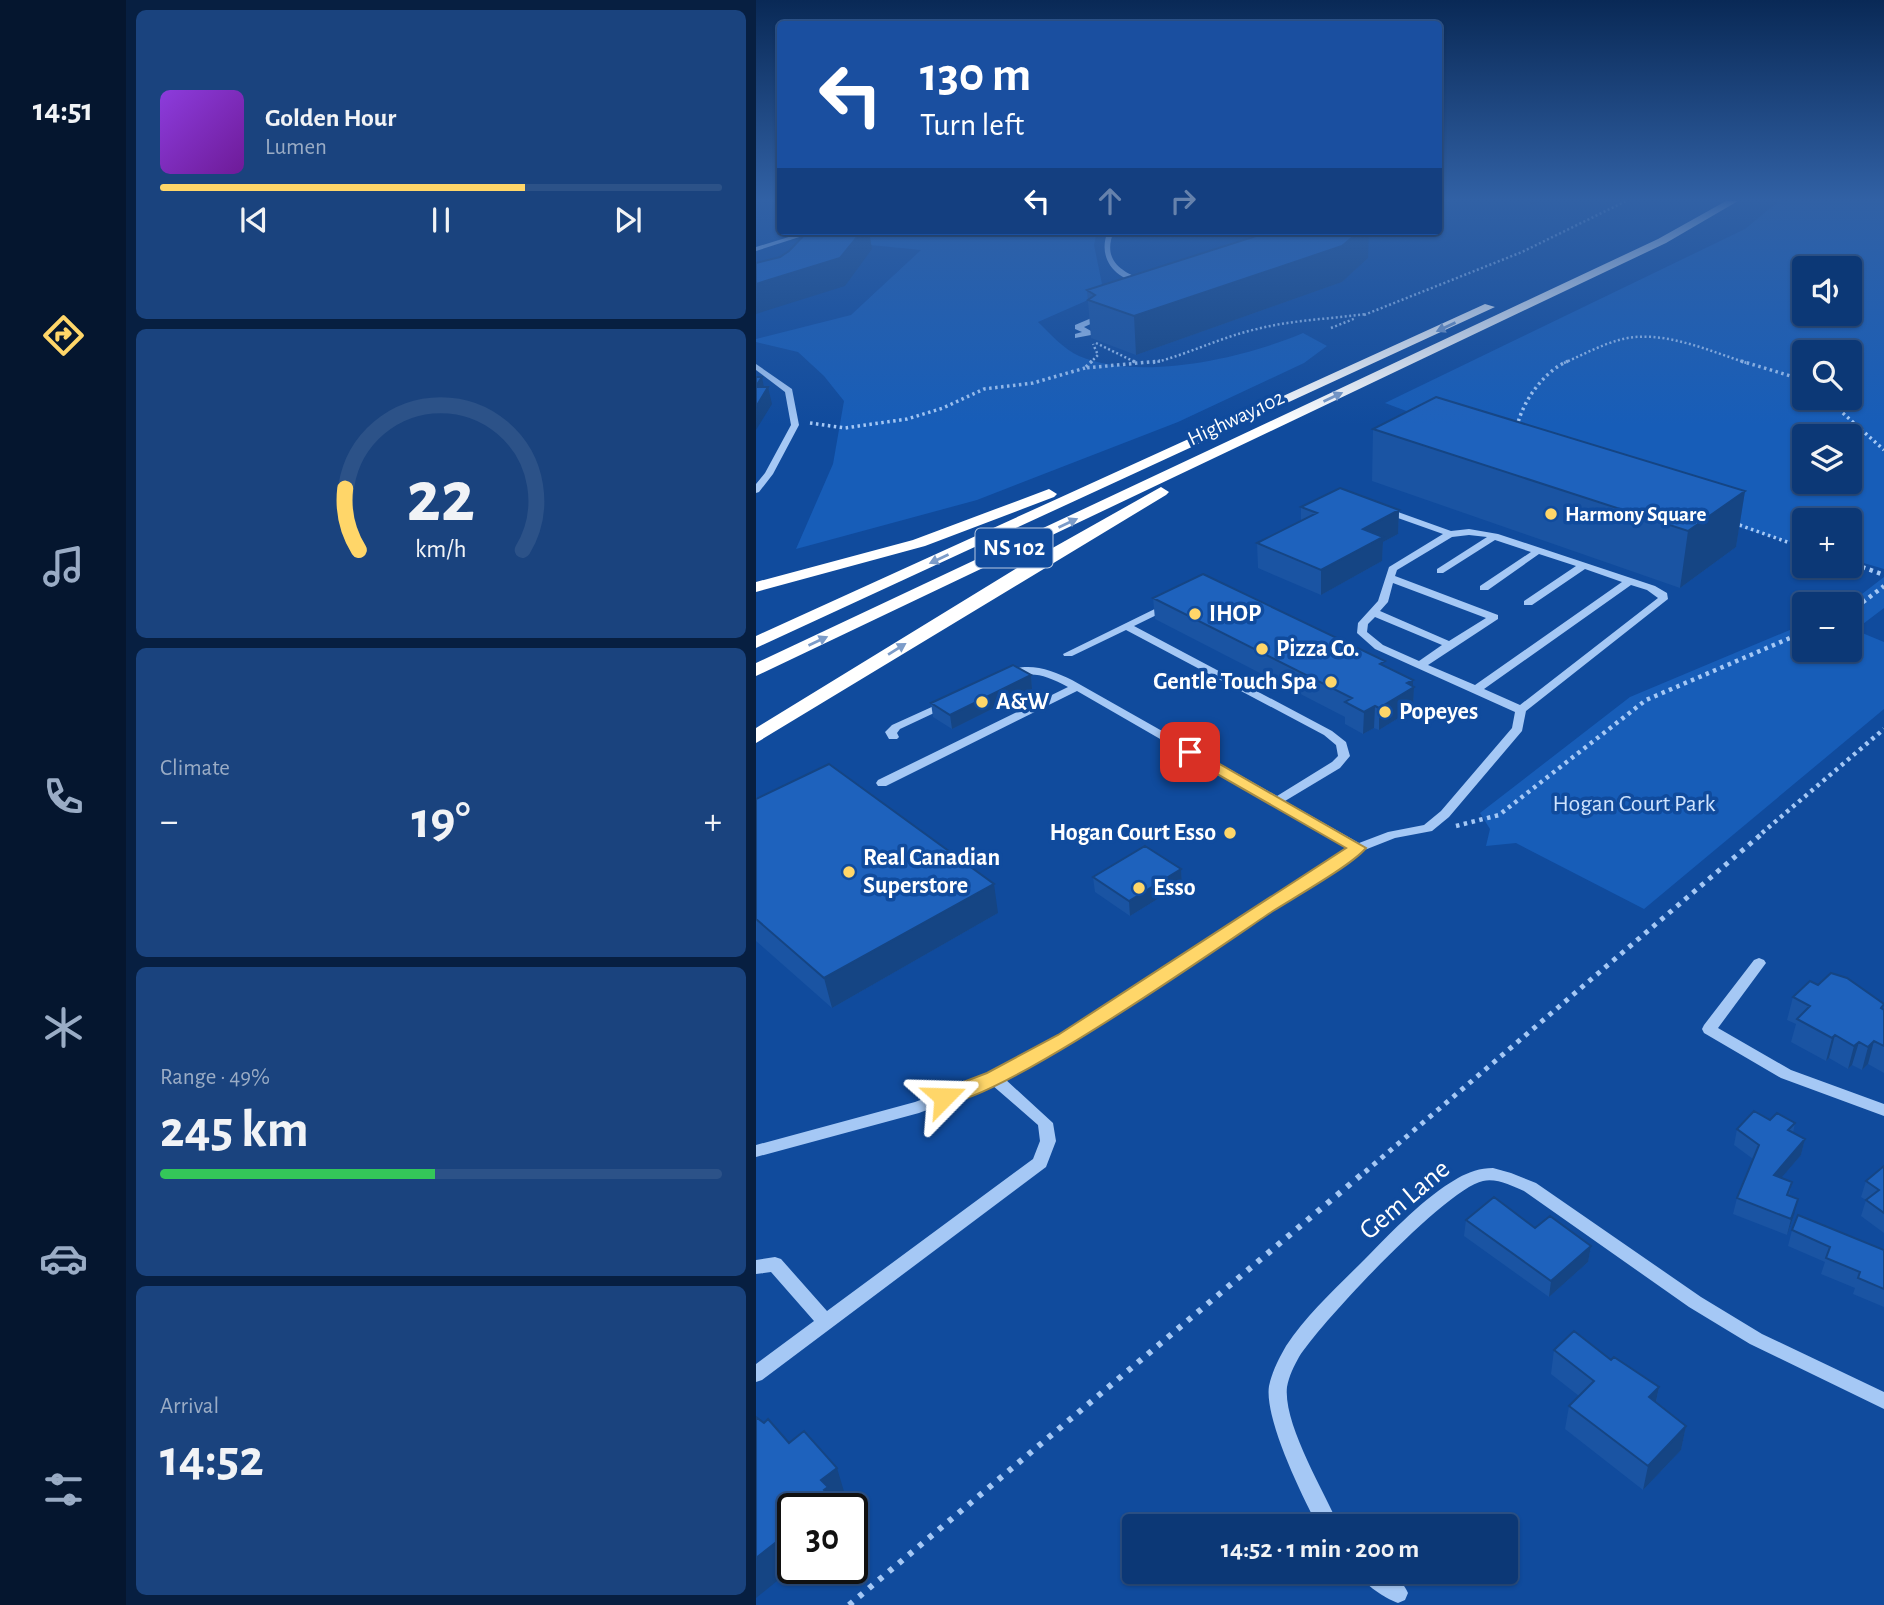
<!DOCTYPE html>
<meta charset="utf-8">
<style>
body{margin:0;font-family:"Alegreya Sans",sans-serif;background:#1a437e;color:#f1f3f6;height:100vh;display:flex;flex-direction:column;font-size:26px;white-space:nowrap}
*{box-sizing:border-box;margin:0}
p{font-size:23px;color:#9aacc5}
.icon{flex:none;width:38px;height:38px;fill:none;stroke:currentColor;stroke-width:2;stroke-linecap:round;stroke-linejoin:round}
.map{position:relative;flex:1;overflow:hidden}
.drawer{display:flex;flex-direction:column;gap:10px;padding:10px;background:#071f41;width:630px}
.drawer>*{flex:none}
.hud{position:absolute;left:21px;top:21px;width:665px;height:214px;border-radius:7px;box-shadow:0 2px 5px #0004,0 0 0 2px #2c5288;background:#1a4fa0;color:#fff;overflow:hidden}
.buttons{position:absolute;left:1036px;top:256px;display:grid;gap:14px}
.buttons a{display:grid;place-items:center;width:70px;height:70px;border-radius:7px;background:#0c3876;box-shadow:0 2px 5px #0004,0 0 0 2px #2c5288;font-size:35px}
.speed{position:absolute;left:21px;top:1493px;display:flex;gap:14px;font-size:35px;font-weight:700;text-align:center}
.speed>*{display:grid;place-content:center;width:91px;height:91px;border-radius:50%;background:#0c3876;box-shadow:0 2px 5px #0004,0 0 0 2px #2c5288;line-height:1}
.speed .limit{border:4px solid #111;border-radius:10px;background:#fff;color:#111}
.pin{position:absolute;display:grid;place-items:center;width:60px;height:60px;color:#fff;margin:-30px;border-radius:14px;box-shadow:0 4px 10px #0006}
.me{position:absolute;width:77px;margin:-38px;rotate:68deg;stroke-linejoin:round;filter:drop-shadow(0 0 5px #0008)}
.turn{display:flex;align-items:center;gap:24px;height:147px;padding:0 28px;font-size:32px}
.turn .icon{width:91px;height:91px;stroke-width:2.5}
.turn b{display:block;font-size:49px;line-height:60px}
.lanes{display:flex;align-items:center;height:66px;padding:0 28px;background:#0003;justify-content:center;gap:35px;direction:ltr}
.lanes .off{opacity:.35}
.big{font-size:52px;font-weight:600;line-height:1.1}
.drawer .widget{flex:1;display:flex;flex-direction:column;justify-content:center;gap:10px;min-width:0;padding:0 24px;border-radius:10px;background:#1a437e}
.drawer .dial{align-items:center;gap:0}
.dial svg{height:182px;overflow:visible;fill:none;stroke:#2c5288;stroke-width:7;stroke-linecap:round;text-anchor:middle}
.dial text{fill:#f1f3f6;stroke:none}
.song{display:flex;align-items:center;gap:21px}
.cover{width:84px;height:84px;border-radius:10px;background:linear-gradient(135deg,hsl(270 70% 55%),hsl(280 70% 35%))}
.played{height:7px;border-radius:4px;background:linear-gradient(90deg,#ffd669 65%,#2c5288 65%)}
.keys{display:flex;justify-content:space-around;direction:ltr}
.heat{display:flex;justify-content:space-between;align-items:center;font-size:38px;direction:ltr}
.charge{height:10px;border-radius:5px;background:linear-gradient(90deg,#34c759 49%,#2c5288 0)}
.trip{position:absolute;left:366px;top:1514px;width:396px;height:70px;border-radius:7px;background:#0c3876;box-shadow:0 2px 5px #0004,0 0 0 2px #2c5288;font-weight:600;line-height:70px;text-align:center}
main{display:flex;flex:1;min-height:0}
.dock{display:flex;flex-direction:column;width:126px;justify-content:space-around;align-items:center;background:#05162f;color:#9aacc5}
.dock .icon{width:49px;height:49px}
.dock .current{color:#ffd669}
.dock b{font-size:32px;color:#f1f3f6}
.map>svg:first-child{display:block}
</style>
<main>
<nav class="dock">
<b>14:51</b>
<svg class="icon current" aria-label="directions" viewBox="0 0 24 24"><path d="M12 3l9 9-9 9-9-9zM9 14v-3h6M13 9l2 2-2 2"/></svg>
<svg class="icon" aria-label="music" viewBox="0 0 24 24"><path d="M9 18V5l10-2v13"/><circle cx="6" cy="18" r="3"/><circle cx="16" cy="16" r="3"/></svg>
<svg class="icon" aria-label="phone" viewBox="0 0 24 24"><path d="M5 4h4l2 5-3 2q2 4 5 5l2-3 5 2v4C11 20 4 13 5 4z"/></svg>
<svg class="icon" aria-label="climate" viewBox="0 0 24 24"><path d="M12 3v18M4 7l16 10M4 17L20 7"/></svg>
<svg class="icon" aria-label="car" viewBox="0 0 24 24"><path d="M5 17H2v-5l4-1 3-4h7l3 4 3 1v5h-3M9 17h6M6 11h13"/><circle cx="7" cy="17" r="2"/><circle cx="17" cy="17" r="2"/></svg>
<svg class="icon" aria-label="filters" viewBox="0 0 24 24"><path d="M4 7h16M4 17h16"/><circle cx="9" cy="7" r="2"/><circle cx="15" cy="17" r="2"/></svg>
</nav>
<section class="drawer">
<div class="widget">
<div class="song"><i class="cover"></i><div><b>Golden Hour</b><p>Lumen</p></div></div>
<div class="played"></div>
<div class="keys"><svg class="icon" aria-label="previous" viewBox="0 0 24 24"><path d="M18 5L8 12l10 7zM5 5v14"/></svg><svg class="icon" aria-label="pause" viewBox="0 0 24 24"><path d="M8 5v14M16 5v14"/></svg><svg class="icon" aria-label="next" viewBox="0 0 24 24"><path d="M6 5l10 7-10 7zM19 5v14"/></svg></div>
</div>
<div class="widget dial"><svg viewBox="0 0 100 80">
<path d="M14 69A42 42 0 1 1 86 69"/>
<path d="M14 69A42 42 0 0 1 8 42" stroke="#ffd669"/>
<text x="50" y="56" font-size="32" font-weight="700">22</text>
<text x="50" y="72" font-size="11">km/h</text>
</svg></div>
<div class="widget"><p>Climate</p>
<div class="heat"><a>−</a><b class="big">19°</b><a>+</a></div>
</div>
<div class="widget"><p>Range · 49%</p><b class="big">245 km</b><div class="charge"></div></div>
<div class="widget"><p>Arrival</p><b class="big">14:52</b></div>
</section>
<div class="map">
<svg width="1128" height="1605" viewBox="0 0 1128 1605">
<rect width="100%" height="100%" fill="#104b9d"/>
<path fill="#175db8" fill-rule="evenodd" d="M1023,201H1128V569L1094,559V520H1048V546L894,502L629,403L989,229ZM1048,268H1094V313H1048ZM1048,352H1094V397H1048ZM1048,436H1094V481H1048Z
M114,231L174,235L185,231H341L338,245L346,284L332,300L282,322C293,333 309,350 323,356C384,382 489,358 547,333L571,346L548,363L422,422L221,500L40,549L77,464L88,401L68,376L42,352L0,342V339L95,315L165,250L84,242Z
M1128,577V608L1099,630L1128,642V709L888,909L760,843L730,846L734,829L724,813L874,697L1048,624V649H1094L1093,604Z"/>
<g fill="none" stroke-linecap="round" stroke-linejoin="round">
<path stroke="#a5c8f5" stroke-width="2.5" stroke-dasharray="2 2.5" stroke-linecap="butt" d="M608,315L766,252L870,201
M575,328L600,318
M340,343L379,362
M334,363L342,355L337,344
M397,363C433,354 465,337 501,329C536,320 574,319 610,314
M808,363C826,355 845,345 863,340C904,328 953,351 991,363"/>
<path stroke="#a5c8f5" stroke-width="3.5" stroke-dasharray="2.5 3.5" stroke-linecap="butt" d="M336,361L329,368L404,361
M377,361L379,362
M985,361L1048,380
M1069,397L1128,450
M54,423L89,428L151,419L187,408L228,389L277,383L329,368
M761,427C766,402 788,371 812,361
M978,523L1048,548
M1094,563L1111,569"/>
<path stroke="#a5c8f5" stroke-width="4.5" stroke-dasharray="3.5 4.5" stroke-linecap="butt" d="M1106,567L1128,575
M1094,612L1128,586
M700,826L743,815L890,700L1048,632
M1006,833L1128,729"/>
<path stroke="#a5c8f5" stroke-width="5" stroke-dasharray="4.5 6" stroke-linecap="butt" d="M609,1172L1008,832"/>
<path stroke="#a5c8f5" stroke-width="6" stroke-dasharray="5 8" stroke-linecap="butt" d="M93,1605L611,1170"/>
<path fill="#a5c8f5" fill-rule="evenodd" d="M52,231H62L0,251V247Z
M352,231H358C346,260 364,271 389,281V283C361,282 340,259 352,231Z
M345,314L352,316L328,327L335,331V335L319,338V334L326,332L319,329V325Z
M0,364L36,389L43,425L17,474L3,492L0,493V484L9,473L35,425L29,392L0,370Z
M628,507L695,531L713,529L742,534L899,586L911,593L912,599L770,711L766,731L693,817L676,831L639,838L606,851L314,1044L249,1079L297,1123L300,1141L290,1167L6,1380L0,1382V1364L58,1321L15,1272L0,1274V1260L19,1257L25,1259L71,1311L277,1159L284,1141L282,1125L236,1085L163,1113L0,1157V1145L159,1102L233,1074L304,1036L593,848L321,691L130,786H122L120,783L122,780L312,687C287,674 277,671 250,679L245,676C266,659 294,669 316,680L521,796L576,762L582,756L580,745L568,735L370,630L316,656H308L307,654L413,602L418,605L417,607L378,626L576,731L590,742L594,756L584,768L529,801L603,843L632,832L668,825L685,811L756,728L759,712L619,649L601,633L602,623L622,601L633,567L687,534L625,512V508ZM713,535L731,537L681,569V573H687L739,540L775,552L724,586V590H732L783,554L820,566L768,601V605H776L829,569L866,582L719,685L672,665L742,619V615L639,576L641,570L696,537ZM637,583L730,618L693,641L624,611L632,602ZM875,585L891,590L902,598L764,705L728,689ZM619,617L686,645L663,661L627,645L611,632L612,624Z
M189,701L195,704L193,706L144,729L141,733L143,737L141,739H133L129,732L136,725Z
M1003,958L1008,960L1010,963L962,1028L1035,1070L1128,1104V1116L1025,1078L948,1033L946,1029L948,1025L998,960Z
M737,1168L755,1173L780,1183L945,1297L1006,1334L1128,1392V1409L994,1344L933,1307L768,1191C756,1186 741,1178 727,1181C691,1188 565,1322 543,1357C538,1366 533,1376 531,1387C527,1424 568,1491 583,1526H562C546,1496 508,1418 513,1386C516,1372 523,1358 530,1346C551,1314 582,1286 609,1259C637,1231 667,1198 702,1178C713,1172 724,1168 737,1168Z
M602,1572C621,1570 644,1573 652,1593L649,1600L642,1603C629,1598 608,1585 602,1572Z"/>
<path fill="#fff" fill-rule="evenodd" d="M970,201H982L910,243L0,676V663L902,239Z
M729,304L739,307L0,648V636Z
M405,487L413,492L410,495L0,743V728L261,568Z
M293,489L301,494L298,497L169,546L0,592V582L157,540Z"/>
</g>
<path fill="#1a54a3" d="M748,201H785L774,206Z
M612,258L586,282L380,355L335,338L331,290Z
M617,429L989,491L980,547L924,588L616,481Z
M545,507L643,510L642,534L627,542L626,561L565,595L502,568L501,543L545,521Z
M397,598L629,666L657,680V686L658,687L657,709L623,730L618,728L607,734L589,724V717L399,619Z
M275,675L276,689L196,729L177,717L175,703Z
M0,799L242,913L76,1008L0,941Z
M425,869L426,884L374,916L339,892L337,877Z
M1062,985L1128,1010V1073L1112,1064L1106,1070L1096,1065L1092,1069L1073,1058L1070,1061L1035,1042L1040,1024L1031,1020L1037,997Z
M1014,1120L1039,1123L1037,1133L1049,1139L1045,1155L1025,1178L1036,1182L1033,1196L1038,1215L1031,1235L977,1214L981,1198L997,1159L978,1145L981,1129Z
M1128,1166V1233L1105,1216L1110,1200L1105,1197L1110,1181Z
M710,1220L779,1228L835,1246L832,1262L793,1297L708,1236Z
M1036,1230L1128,1250V1307L1097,1294L1099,1288L1065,1274L1069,1262L1032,1246Z
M798,1350L855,1360L903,1387L900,1403L930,1426L925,1450L887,1490L809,1429L813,1406L823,1396L795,1374Z"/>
<path fill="#154584" d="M775,201H785L774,206Z
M106,231H113L116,249L89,286L0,314V284Z
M604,231H613L612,258L586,282L380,355L378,316Z
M6,377L9,393L12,387L16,404L0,430V386Z
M989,491L980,547L924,588L932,531Z
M643,510L642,534L627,542L626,561L565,595V570L607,529Z
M275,675L276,689L196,729L194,715Z
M657,680V688L658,687L657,709L623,730V708L651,683Z
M619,706L618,728L607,734L608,712Z
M425,869L426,884L374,916L373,901Z
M238,884L242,913L76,1008L68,978Z
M1079,1035L1073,1058L1070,1061L1076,1038Z
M1118,1041L1112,1064L1106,1070L1112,1047Z
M1103,1042L1096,1065L1092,1069L1098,1046Z
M1049,1139L1045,1155L1014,1191L1018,1175Z
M1042,1199L1038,1215L1031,1235L1035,1219Z
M835,1246L832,1262L793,1297L795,1281Z
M903,1387L898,1411L893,1397Z
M930,1426L925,1450L887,1490L892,1466Z
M81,1468L90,1498L79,1507V1508H62L65,1480Z
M37,1529V1568L0,1598V1558Z"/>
<path fill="#1e62bd" stroke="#154584" stroke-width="2" d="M52,231H106L84,258L0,284V263L24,257L33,251Z
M516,231H604L586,246L378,316L332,300L339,295L331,290Z
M0,377H6L0,386Z
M0,387H12L0,407Z
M680,397L989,491L932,531L617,429Z
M584,488L643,510L607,529L627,537L565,570L501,543L561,513L545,507Z
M447,574L629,661L624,664L657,680L651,683L658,687L623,708L619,706L608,712L589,702L596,698L397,598Z
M257,665L275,675L194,715L175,703Z
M73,764L238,884L68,978L0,919V799Z
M389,846L425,869L373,901L337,877Z
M1075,973L1091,978L1128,1004L1125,1008L1128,1010V1046L1118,1041L1112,1047L1103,1042L1098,1046L1079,1035L1076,1038L1041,1019L1054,1006L1037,997L1054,981L1062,985Z
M998,1111L1014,1120L1021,1113L1039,1123L1032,1130L1049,1139L1018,1175L1036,1182L1031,1195L1042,1199L1035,1219L981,1198L1003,1145L981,1129Z
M1128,1166V1213L1110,1200L1123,1190L1110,1181Z
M738,1197L779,1228L794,1216L835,1246L795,1281L710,1220Z
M1042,1215L1128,1250V1289L1102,1278L1104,1272L1070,1258L1074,1247L1036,1230Z
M818,1331L855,1360L858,1357L903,1387L893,1397L930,1426L892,1466L813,1406L838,1381L798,1350Z
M0,1417L8,1423L12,1419L33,1443L48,1431L81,1468L65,1480L72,1487L68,1490L75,1498L62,1508H37V1529L0,1558Z"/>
<defs><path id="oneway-solid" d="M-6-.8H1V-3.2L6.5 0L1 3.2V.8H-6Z" transform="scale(1.75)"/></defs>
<g fill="#7c9cc9">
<use href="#oneway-solid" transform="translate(690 327) rotate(155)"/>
<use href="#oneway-solid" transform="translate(577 397) rotate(-25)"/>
<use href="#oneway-solid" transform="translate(312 523) rotate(-25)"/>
<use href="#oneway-solid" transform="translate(183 559) rotate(155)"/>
<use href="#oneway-solid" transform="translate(62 641) rotate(-25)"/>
<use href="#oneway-solid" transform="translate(141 649) rotate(-32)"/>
</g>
<linearGradient id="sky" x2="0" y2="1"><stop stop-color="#092956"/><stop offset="0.47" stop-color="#3161a5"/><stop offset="1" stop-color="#3161a5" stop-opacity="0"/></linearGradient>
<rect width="1128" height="425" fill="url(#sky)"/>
<path fill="#ffd669" stroke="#a68b44" stroke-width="2" d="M434,747L610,848C596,865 539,897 517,911C469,943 224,1116 181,1103L178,1097L181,1092L231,1073L302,1035L590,848L428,755V749Z"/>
<g fill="#ffd669" stroke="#104b9d" stroke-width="2.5">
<circle cx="795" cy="514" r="7"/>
<circle cx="439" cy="614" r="7"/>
<circle cx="506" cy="649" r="7"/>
<circle cx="575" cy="682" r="7"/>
<circle cx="226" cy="702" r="7"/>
<circle cx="629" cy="712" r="7"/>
<circle cx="474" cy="833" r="7"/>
<circle cx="93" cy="872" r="7"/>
<circle cx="383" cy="888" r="7"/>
</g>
<g text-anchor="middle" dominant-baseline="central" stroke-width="7" stroke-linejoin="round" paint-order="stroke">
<g font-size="21" fill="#fff" stroke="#104b9d">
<text transform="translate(480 418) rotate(-25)">Highway 102</text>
</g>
<g font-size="21" font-weight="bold" fill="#fff" stroke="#104b9d" text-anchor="start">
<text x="809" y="514">Harmony Square</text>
</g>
<rect fill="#104b9d" stroke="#b7c9e2" stroke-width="2" x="219.5" y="528.5" width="77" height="39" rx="5"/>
<g font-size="23" font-weight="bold" fill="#fff">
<text x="258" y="548">NS 102</text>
</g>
<g font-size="24" font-weight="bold" fill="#fff" stroke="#104b9d" text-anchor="start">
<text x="453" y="614">IHOP</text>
<text x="520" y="649">Pizza Co.</text>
<text x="561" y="682" text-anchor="end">Gentle Touch Spa</text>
<text x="240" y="702">A&amp;W</text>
<text x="643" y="712">Popeyes</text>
<text x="460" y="833" text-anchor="end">Hogan Court Esso</text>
<text x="107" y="858">Real Canadian<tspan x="107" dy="28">Superstore</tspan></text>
<text x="397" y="888">Esso</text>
</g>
<g font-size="24" fill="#cee3fe" stroke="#104b9d">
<text x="878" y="804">Hogan Court Park</text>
</g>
<g font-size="28" fill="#fff" stroke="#104b9d">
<text transform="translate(649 1200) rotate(-40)">Gem Lane</text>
</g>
</g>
</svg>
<div class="buttons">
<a><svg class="icon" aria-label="sound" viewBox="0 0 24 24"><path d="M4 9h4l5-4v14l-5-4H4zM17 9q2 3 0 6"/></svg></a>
<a><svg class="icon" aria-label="search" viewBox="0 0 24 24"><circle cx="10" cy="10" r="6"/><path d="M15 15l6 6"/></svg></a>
<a><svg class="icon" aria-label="layers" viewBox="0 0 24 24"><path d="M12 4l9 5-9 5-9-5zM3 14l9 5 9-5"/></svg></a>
<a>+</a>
<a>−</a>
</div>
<div class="speed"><div class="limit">30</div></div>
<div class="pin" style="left:434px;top:752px;background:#d93025"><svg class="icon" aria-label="arrive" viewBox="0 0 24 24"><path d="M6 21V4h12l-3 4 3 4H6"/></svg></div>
<svg class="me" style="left:188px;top:1097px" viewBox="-20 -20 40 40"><path d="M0-17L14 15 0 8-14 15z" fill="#ffd669" stroke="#fff" stroke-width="4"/></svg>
<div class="trip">14:52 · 1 min · 200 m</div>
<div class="hud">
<div class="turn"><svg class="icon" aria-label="left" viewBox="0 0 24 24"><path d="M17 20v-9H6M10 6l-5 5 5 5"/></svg><div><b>130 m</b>Turn left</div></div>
<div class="lanes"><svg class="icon" aria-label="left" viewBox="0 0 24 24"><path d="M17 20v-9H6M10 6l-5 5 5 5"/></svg><svg class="icon off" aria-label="ahead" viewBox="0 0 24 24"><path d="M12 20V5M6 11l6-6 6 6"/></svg><svg class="icon off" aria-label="right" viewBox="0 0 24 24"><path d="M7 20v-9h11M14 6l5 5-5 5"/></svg></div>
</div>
</div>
</main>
